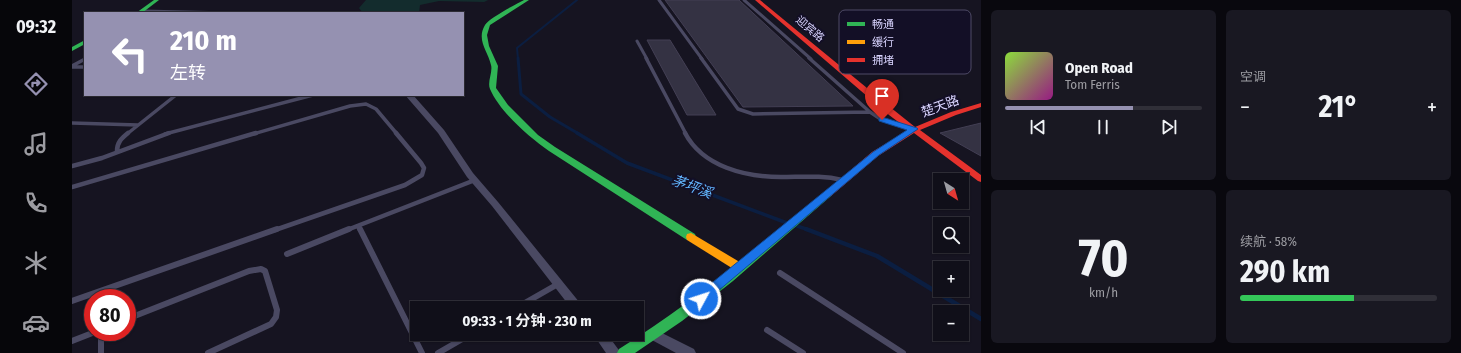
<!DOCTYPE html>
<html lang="zh">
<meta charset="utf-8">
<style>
body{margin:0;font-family:"Fira Sans Condensed","Noto Sans SC",sans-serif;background:#191822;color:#f1f3f6;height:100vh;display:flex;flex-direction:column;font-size:15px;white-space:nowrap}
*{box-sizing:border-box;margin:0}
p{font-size:13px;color:#9c9ca2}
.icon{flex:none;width:22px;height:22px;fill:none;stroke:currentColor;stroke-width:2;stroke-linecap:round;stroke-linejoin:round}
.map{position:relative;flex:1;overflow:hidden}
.panel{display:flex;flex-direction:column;gap:10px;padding:10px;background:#09080e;width:480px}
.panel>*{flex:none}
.hud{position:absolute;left:12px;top:12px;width:380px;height:84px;border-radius:0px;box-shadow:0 1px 3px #0004,0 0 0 1px #302f38;background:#9591b1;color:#fff;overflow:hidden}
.needle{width:26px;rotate:143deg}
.buttons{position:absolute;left:861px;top:173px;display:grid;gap:8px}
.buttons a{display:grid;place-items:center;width:36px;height:36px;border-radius:0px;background:#100f19;box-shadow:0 1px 3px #0004,0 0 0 1px #302f38;font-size:20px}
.speed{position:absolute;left:12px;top:289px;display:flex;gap:8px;font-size:20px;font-weight:700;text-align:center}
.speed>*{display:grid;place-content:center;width:52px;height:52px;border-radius:50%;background:#100f19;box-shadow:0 1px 3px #0004,0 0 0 1px #302f38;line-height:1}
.speed .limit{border:6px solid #d22;background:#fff;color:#111}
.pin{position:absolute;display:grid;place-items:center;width:34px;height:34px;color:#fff;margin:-41px -17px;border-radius:50% 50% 50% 0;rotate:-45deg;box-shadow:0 0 4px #0007}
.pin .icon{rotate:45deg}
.me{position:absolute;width:44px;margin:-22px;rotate:50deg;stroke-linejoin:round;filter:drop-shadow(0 0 3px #0008)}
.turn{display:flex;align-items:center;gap:14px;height:84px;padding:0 20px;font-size:18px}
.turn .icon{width:52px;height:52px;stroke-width:2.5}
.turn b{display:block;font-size:28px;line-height:34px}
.big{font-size:30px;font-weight:700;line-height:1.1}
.panel .card{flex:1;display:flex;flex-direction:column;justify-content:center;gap:6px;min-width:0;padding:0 14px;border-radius:6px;background:#191822}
.panel .dial{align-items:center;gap:0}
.dial b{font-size:52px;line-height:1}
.song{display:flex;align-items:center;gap:12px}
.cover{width:48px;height:48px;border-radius:6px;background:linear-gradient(135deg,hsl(90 70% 55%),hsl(310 70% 35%))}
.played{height:4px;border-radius:2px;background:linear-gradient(90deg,#9591b1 65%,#302f38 65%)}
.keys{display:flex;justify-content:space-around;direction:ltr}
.heat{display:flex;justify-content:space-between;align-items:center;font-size:22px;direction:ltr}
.charge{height:6px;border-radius:3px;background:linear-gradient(90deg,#34c759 58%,#302f38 0)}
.panel .tiles{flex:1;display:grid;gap:10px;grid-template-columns:repeat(2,1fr)}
.trip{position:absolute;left:338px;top:301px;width:234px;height:40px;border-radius:0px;background:#100f19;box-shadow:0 1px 3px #0004,0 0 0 1px #302f38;font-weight:700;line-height:40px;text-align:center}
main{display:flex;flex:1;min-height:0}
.tabs{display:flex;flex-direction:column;width:72px;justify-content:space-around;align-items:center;background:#06060a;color:#9c9ca2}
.tabs .icon{width:28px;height:28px}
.tabs .current{color:#9591b1}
.tabs b{font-size:18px;color:#f1f3f6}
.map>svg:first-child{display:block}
</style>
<main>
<nav class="tabs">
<b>09:32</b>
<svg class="icon current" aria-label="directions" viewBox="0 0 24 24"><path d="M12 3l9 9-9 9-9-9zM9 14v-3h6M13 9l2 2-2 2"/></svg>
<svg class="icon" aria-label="music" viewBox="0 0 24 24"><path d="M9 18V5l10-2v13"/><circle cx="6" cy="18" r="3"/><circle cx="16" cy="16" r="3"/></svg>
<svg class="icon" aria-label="phone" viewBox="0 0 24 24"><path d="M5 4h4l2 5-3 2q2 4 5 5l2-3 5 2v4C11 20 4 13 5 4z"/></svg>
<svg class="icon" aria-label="climate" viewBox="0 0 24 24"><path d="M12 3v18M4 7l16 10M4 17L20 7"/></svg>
<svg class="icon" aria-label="car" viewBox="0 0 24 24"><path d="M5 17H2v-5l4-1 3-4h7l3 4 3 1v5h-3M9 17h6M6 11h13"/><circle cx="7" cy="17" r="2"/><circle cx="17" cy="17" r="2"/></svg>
</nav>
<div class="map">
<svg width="909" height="353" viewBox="0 0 909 353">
<rect width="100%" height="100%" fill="#161421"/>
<path fill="#132c2d" d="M294,0H416L412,2L367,1L348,5L347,13H291L287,8Z"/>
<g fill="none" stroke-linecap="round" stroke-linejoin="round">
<path stroke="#0b1e41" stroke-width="2" d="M446,59L445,48L505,0"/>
<path stroke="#0b1e41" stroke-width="3" d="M446,58L449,94L478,117L507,134"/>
<path stroke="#0b1e41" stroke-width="3.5" d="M505,133L555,163L715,223
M725,226L737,230"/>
<path stroke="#0b1e41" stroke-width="4.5" d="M734,229L805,256L909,319"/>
</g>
<path fill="#343243" stroke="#433f54" d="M593,0H667L781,106L671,107Z
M575,40H598L644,115H615Z
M909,123V156L868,133Z"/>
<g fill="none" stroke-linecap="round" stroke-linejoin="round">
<path stroke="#4a4962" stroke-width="3" d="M587,0L630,59
M672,0L739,59
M70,11L160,13
M565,41L575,59"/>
<path stroke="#4a4962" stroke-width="3.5" d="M574,58L614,134
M629,58L666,109L681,114L798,112
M737,58L798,112L810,120L834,127
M0,66L13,59
M0,67H13
M0,123L66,125
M55,134L104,95
M93,134L241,95
M181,134L278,106L294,104L304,109L325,134"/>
<path stroke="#4a4962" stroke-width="4.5" d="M613,133C631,167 674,177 709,177C730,177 750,175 770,180
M45,151C45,142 50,138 56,133
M0,166L30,158L97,133
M0,187L184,133
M286,226L288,230
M203,230L333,185L350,175L352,168L349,163L324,133
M275,230L403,180"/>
<path stroke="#4a4962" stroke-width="6" d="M288,229L350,353
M215,254L277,229
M708,273L831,353
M0,301L205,229
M444,308L486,284
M55,319L177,271L189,269L193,271L205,310L204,317L199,324L136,353
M695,330L731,353
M29,332V353
M0,341L23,332
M366,353L399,334"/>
<path fill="#4a4962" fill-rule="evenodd" d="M333,95H341L372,130L401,173L426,202L512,308H499L420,206L395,177L366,133Z
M582,329L622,349L624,353H604L578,339L576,335L578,331Z
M521,334H535L549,353H534Z"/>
<path fill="#30b455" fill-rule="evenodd" d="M82,0H87L70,13H64Z
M452,0H457L418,25L415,35L417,46L426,66L424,88L436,105L466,135L483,147L623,234L624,237L623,240H615L477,151C457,137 428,112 418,89C415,82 421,72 419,65C416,51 404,40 413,25C416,19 444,4 452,0Z
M13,40V44L0,51V47Z
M756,191L759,192L761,194L759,196L661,281L610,321L563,353H545L547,349C621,303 686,247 753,192Z"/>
<path fill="#ff9f0a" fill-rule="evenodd" d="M619,233L671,264L673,267L671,270L667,271L663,270L615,240L614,237L615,234Z"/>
<path fill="#e5322d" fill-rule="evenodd" d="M683,0H688L823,111L843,127L879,112L909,103V107L884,115L848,130L909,175V182L906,181L842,133L806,156L759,196H753L751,194L753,192L800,152L837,130L817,115Z"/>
</g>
<path fill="#1a73e8" stroke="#114b97" d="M810,117L845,128L846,129L807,155L633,302L629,304L625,302L623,299L625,295L801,152L835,130L807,121V118Z"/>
<g text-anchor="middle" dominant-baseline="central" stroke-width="4" stroke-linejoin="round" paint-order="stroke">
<g font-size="11" fill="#d9d4ff" stroke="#130f26">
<text transform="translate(738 29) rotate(40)">迎宾路</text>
</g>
<g font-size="13" fill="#d9d4ff" stroke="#130f26">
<text transform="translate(868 106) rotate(-20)">楚天路</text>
</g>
<g font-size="14" font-style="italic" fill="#62b6ff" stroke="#130f26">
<text transform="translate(620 187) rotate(20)">茅坪溪</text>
</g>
</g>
<rect x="767" y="10" width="132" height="64" rx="6" fill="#130f26" stroke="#4e4a67" stroke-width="1"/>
<rect x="775" y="22" width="18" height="4" fill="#30b455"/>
<rect x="775" y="40" width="18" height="4" fill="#ff9f0a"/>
<rect x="775" y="58" width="18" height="4" fill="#e5322d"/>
<g font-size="11" fill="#d9d4ff">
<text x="800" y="28">畅通</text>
<text x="800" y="46">缓行</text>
<text x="800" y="64">拥堵</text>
</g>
</svg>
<div class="buttons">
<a><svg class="needle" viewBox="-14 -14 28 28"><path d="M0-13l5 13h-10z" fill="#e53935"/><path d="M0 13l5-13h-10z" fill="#9c9ca2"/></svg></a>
<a><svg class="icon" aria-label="search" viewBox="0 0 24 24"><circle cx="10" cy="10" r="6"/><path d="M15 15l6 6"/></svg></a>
<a>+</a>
<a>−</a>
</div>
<div class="speed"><div class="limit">80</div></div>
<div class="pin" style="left:810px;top:120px;background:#d93025"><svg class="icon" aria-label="arrive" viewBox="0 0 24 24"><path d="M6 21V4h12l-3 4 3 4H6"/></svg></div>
<svg class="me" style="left:629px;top:299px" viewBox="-20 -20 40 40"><circle r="17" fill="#1a73e8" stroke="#fff" stroke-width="3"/><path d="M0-11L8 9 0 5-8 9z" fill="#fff"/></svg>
<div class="trip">09:33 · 1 分钟 · 230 m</div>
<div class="hud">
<div class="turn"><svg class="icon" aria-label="left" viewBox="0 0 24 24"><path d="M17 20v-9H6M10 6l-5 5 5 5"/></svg><div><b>210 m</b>左转</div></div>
</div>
</div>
<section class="panel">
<div class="tiles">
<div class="card">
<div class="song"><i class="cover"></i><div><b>Open Road</b><p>Tom Ferris</p></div></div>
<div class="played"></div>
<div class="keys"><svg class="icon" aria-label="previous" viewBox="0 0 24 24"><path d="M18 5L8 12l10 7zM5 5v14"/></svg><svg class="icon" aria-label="pause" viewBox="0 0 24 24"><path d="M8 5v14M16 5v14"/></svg><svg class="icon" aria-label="next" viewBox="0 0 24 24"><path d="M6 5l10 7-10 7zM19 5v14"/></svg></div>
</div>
<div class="card"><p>空调</p>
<div class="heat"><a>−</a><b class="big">21°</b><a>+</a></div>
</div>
<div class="card dial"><b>70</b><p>km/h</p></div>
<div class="card"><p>续航 · 58%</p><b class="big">290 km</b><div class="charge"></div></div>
</div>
</section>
</main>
